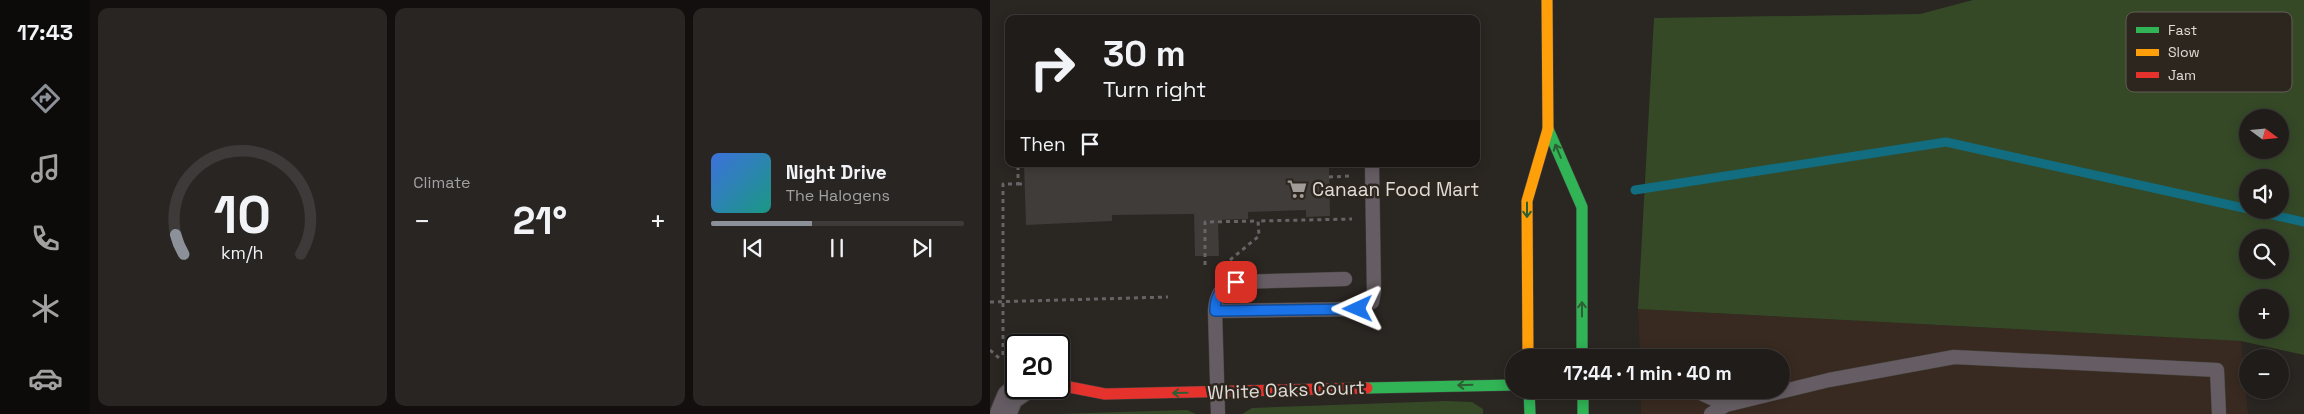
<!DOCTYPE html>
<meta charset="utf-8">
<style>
body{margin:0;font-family:"Space Grotesk",sans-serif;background:#282523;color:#f1f3f6;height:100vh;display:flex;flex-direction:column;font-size:19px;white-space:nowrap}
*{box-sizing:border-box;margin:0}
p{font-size:16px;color:#a2a1a2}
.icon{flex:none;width:28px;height:28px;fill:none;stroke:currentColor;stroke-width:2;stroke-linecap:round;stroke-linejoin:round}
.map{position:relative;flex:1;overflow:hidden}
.drawer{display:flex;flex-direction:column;gap:8px;padding:8px;background:#120f0e;width:900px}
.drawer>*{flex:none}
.banner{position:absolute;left:15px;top:15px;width:475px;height:152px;border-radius:10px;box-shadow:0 2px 12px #0003,0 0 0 1px #3d3a39;background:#201c1a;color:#f1f3f6;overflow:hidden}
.needle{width:32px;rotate:106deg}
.buttons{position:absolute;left:1249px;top:109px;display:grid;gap:10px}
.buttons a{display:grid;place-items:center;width:50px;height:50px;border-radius:50%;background:#201c1a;box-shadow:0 2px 12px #0003,0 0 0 1px #3d3a39;font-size:25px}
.speed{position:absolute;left:15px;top:334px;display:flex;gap:10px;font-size:25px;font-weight:700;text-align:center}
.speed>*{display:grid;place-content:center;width:65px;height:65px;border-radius:50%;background:#201c1a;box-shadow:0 2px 12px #0003,0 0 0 1px #3d3a39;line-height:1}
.speed .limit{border:2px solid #111;border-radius:8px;background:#fff;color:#111}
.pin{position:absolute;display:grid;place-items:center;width:42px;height:42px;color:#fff;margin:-21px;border-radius:10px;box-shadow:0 2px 8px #0006}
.me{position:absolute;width:55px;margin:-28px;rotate:269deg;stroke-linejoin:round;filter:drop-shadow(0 0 4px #0008)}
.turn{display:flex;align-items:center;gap:18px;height:105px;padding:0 15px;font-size:22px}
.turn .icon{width:65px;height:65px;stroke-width:2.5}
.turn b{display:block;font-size:35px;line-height:42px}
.then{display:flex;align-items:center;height:48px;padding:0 15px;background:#0003;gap:10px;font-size:19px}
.big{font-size:38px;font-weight:700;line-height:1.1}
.drawer .card{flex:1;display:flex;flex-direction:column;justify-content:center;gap:8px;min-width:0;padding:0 18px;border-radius:10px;background:#282523}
.drawer .dial{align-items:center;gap:0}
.dial svg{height:130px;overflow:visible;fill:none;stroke:#3d3a39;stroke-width:7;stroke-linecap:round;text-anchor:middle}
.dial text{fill:#f1f3f6;stroke:none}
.song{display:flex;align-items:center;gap:15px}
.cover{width:60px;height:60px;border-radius:8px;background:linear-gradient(135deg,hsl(220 70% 55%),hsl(170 70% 35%))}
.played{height:5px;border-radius:2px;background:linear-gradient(90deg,#8c9099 40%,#3d3a39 40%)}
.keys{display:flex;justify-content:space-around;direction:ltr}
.heat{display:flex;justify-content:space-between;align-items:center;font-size:28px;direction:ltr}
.drawer .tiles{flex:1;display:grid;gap:8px;grid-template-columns:repeat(3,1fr)}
.trip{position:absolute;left:515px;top:349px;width:285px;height:50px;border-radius:25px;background:#201c1a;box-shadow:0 2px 12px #0003,0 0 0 1px #3d3a39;font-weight:700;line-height:50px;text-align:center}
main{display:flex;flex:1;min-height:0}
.tabs{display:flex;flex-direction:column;width:90px;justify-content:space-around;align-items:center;background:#0d0b0a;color:#a2a1a2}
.tabs .icon{width:35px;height:35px}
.tabs .on{color:#8c9099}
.tabs b{font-size:22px;color:#f1f3f6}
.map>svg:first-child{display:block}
</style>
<main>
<nav class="tabs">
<b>17:43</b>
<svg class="icon on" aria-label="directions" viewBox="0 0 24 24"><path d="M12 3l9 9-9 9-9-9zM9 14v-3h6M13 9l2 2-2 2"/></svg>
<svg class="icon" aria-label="music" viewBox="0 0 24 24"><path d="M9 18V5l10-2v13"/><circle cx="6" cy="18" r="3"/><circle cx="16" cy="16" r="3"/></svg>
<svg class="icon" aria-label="phone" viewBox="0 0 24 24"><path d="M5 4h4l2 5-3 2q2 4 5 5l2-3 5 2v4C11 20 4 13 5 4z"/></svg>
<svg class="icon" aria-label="climate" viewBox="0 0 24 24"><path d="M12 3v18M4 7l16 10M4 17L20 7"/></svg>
<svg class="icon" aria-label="car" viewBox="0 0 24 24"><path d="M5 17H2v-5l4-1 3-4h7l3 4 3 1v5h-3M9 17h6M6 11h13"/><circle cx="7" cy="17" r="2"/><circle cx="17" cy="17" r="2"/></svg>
</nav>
<section class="drawer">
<div class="tiles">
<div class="card dial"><svg viewBox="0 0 100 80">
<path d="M14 69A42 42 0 1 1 86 69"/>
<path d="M14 69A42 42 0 0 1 9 57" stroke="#8c9099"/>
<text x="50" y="56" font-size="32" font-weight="700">10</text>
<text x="50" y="72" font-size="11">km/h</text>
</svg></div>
<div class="card"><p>Climate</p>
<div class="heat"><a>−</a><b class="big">21°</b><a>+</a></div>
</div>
<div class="card">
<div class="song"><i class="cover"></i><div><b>Night Drive</b><p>The Halogens</p></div></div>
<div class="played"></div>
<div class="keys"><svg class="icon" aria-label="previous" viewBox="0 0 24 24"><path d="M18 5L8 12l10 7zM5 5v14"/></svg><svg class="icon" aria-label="pause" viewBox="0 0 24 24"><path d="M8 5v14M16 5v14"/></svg><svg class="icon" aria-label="next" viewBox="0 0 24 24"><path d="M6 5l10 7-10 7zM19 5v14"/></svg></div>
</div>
</div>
</section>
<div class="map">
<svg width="1314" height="414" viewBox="0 0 1314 414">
<rect width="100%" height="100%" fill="#2a2622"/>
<path fill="#382a20" d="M648,309L1251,341L1258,414H651L650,390H791V358L650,357Z"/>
<path fill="#354927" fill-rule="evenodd" d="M983,0H1314V355L1251,341L648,309L664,18L930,14ZM1258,118H1290V150H1258ZM1258,178H1290V210H1258ZM1258,238H1290V270H1258ZM1258,298H1290V330H1258Z
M456,401L482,402L493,409V414H252L262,408Z
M197,410L206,414H65Z"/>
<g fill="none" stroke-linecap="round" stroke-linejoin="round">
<path stroke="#116d7f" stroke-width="9" d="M645,190L956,142L1258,209
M1261,210L1314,222"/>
</g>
<path fill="#3f3c39" d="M34,164H339L340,216L316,217V210L258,212V219L228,220L229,256H205L204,214L122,215V221L36,225Z"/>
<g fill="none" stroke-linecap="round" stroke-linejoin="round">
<defs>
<path id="lane" d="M225,311C226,295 231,287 246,282L355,279
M653,390H654
M704,390L736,405
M228,414L225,311L368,309L382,302L384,292L382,164
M721,414L736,405L839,380L964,357L1227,370L1229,414"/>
<path id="street" d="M13,414L20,397L33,388"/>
<path id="fast" d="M558,129L592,207V358
M377,388L524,385
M539,390L540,414
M593,390V414"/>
<path id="slow" d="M538,358L537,201L558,129L557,0"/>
<path id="jam" d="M69,385L115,394L377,388"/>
</defs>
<use href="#lane" stroke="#464340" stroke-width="15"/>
<use href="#street" stroke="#464340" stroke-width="28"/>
<use href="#fast" stroke="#464340" stroke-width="12"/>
<use href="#slow" stroke="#464340" stroke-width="12"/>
<use href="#jam" stroke="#464340" stroke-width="12"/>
<path stroke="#686366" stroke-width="3" stroke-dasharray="4 4" stroke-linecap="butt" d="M339,177L361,176
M28,184H35
M240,260L269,236L268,221L362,219
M215,265V222L268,221
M0,302L178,297
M0,350L9,358
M13,355V184H28V164"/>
<use href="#lane" stroke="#655d63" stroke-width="14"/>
<use href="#street" stroke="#655d63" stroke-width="26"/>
<use href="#fast" stroke="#30b455" stroke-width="11"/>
<use href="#slow" stroke="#ff9f0a" stroke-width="11"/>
<use href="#jam" stroke="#e5322d" stroke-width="11"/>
</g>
<defs><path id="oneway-shaft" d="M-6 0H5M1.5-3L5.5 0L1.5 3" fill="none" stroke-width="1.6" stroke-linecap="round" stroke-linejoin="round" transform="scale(1.25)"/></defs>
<g stroke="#2e5f34">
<use href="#oneway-shaft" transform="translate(568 151) rotate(-113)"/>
<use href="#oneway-shaft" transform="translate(537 210) rotate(90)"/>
<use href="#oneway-shaft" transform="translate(592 309) rotate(-90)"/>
<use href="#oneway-shaft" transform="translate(475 385) rotate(178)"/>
<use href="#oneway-shaft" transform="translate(190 393) rotate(179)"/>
</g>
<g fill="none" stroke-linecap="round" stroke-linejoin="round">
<defs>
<path id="route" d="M246,282C231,287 225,295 225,311L368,309"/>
</defs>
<use href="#route" stroke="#114b97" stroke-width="12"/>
<use href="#route" stroke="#1a73e8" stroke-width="9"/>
</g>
<defs>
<symbol id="supermarket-bare" viewBox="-9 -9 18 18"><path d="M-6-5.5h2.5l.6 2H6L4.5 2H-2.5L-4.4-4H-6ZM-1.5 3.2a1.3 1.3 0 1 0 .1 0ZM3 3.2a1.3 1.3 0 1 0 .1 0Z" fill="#a09c97" stroke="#2d261e" stroke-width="2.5" paint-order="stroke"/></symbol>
</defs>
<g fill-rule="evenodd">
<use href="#supermarket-bare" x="293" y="175" width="28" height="28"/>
</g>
<g text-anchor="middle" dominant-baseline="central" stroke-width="5" stroke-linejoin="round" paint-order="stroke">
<g font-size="19" fill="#e0dbd6" stroke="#2d261e" text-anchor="start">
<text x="322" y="189">Canaan Food Mart</text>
</g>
<g font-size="19" fill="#e0dbd6" stroke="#2d261e">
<text transform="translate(296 390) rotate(-2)">White Oaks Court</text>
</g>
</g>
<rect x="1136" y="12" width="166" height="80" rx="8" fill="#2d261e" stroke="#635c55" stroke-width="1"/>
<rect x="1146" y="27" width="23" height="6" fill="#30b455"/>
<rect x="1146" y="49" width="23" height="7" fill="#ff9f0a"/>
<rect x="1146" y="72" width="23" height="6" fill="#e5322d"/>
<g font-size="14" fill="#e0dbd6">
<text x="1178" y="35">Fast</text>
<text x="1178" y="57">Slow</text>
<text x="1178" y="80">Jam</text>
</g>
</svg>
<div class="buttons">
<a><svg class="needle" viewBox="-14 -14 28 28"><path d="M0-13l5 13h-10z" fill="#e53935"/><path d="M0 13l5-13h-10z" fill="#a2a1a2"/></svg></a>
<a><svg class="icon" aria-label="sound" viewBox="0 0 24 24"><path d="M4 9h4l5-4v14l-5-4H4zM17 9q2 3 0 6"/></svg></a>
<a><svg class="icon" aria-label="search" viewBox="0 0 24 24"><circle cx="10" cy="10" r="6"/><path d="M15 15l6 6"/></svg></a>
<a>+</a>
<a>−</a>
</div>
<div class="speed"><div class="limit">20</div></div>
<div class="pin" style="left:246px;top:282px;background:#d93025"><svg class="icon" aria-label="arrive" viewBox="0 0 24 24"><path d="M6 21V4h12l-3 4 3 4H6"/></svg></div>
<svg class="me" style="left:368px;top:309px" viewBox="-20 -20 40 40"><path d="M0-17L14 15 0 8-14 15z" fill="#1a73e8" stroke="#fff" stroke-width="4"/></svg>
<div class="trip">17:44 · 1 min · 40 m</div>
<div class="banner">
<div class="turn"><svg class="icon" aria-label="right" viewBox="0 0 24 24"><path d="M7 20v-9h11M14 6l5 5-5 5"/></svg><div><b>30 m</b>Turn right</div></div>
<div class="then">Then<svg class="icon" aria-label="arrive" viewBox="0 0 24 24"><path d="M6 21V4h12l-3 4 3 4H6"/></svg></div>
</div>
</div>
</main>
